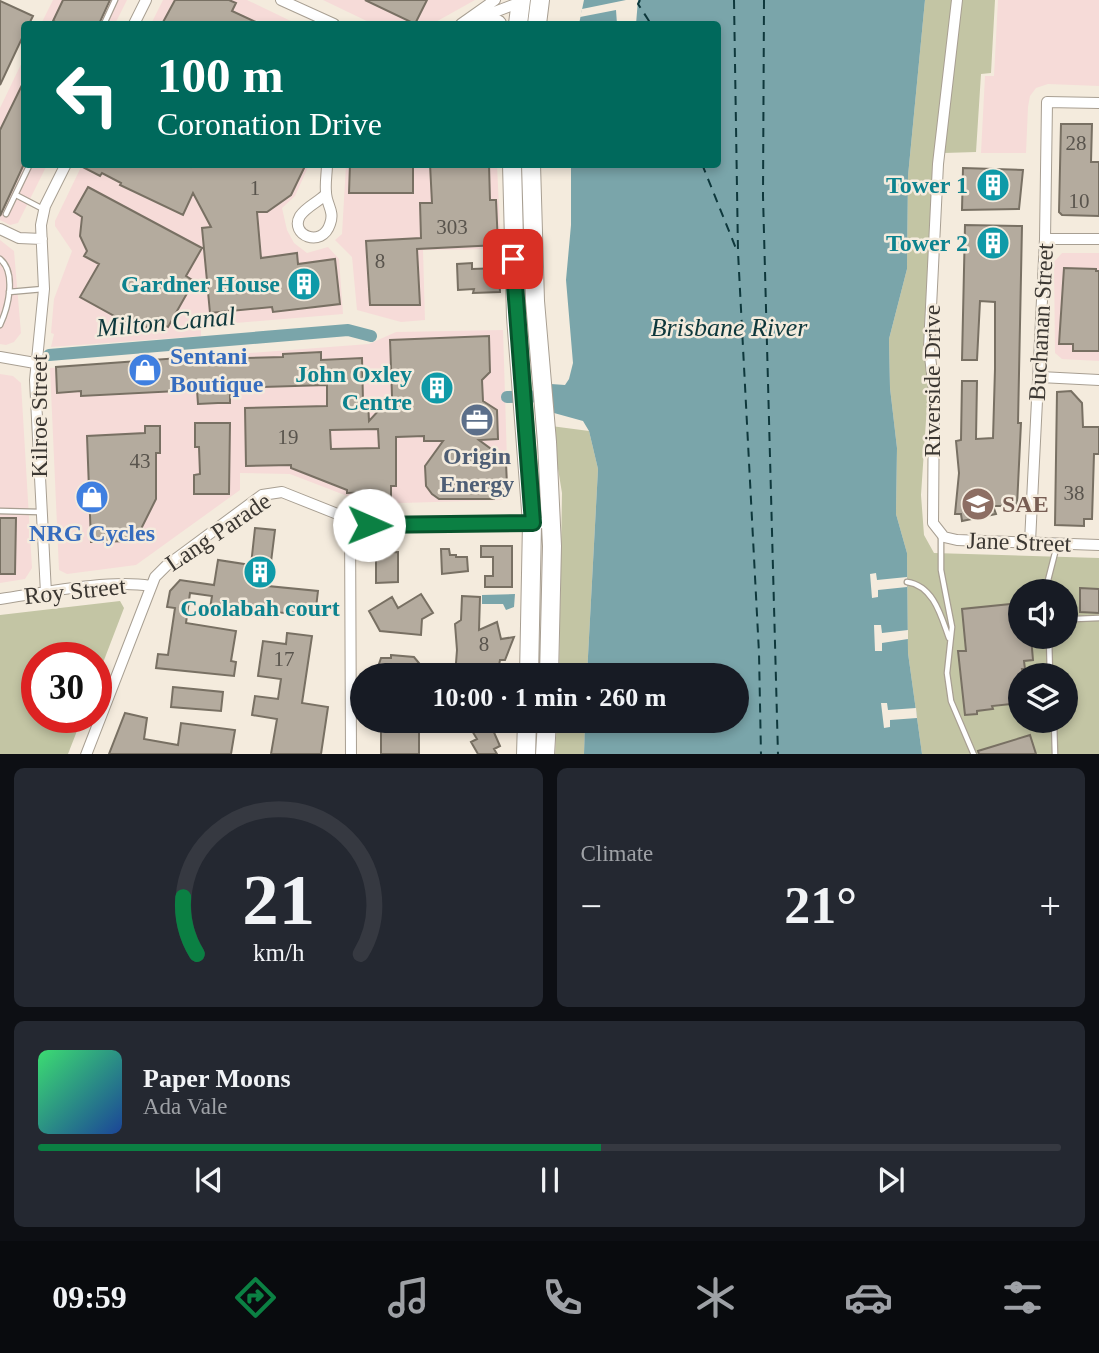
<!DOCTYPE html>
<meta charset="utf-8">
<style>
body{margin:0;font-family:Georgia,serif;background:#242831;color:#f1f3f6;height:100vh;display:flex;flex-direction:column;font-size:26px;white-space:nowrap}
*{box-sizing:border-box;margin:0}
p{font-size:23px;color:#9ea1a6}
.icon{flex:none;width:38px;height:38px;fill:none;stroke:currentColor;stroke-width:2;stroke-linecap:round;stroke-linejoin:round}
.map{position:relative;height:754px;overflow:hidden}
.drawer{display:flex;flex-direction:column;gap:14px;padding:14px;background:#0d0f14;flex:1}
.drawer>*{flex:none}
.guide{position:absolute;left:21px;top:21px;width:700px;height:147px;border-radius:7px;box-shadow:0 4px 10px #0003;background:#00695c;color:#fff;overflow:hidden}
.tools{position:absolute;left:1008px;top:579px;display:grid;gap:14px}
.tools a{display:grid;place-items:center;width:70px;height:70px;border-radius:50%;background:#171b24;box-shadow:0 4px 10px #0003;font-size:35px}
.speed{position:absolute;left:21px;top:642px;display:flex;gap:14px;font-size:35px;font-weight:700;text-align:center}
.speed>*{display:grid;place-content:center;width:91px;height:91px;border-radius:50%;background:#171b24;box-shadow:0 4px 10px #0003;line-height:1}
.speed .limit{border:10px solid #d22;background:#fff;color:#111}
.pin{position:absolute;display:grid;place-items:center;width:60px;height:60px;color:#fff;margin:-30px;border-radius:14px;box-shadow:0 4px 10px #0006}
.me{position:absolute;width:77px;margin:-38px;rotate:91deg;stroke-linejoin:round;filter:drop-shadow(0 0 5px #0008)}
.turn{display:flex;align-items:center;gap:24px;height:147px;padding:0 21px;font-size:32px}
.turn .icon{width:91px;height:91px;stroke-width:2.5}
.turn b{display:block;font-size:49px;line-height:60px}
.big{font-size:52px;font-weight:700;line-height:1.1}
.drawer .tile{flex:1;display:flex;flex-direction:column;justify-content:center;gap:10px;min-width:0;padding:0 24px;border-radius:10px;background:#242831}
.drawer .dial{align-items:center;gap:0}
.dial svg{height:182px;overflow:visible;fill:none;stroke:#363941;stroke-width:7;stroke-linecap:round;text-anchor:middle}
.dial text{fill:#f1f3f6;stroke:none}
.song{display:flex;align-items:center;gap:21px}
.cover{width:84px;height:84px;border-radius:10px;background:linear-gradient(135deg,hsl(140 70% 55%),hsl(220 70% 35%))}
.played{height:7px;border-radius:4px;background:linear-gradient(90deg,#0b8043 55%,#363941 55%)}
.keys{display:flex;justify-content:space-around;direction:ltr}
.heat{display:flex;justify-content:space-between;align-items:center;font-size:38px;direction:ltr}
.drawer .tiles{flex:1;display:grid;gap:14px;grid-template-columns:1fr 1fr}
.tile:last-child{grid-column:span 2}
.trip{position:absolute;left:350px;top:663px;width:399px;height:70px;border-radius:35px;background:#171b24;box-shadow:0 4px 10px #0003;font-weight:700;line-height:70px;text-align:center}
.dock{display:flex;height:112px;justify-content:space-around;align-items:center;background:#090b0e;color:#9ea1a6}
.dock .icon{width:49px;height:49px}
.dock .on{color:#0b8043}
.dock b{font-size:32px;color:#f1f3f6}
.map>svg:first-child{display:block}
</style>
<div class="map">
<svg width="1099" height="755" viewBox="0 0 1099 755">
<rect width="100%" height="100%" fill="#f4ebdd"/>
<path fill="#f6dbd8" d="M53,0H127L115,24H41Z
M163,0H247L297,24H151Z
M323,0H475L432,24H373Z
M998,0H1099V86L1048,84L1036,88L1030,96L1028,107L1026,153H981L985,76H994Z
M24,58V164L47,165L18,223L10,225L0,220V108Z
M82,165H309L295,196L282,208L287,230L294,243L307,253L328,247L339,259L343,314L201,326V336L51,347L54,334L51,333L54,299L72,251L55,226V221Z
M346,165H497L501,249L423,250L425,320L401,322L357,310L352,257L335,240L342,234Z
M0,240L14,251L21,333L14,342L6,345L0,344Z
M1062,253H1099V361L1062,359L1055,353L1054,262Z
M503,330L508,494L502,500L368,504L290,474L240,473V490L136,565L67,574L59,570L50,368L369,344L396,332Z
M0,374L13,376L21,383L32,568L25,579L0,583Z"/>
<path fill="#c3c5a4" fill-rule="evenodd" d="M925,0H995L991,73L981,74L976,152L944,153L921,495L924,535L934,553L1099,558V754H922L908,653L907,553L896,514L897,448L890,388L889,339L907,269L908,176ZM1020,592H1066V637H1020ZM1020,676H1066V721H1020Z
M551,426L589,431L598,469L587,675H559L562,493Z
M120,601L124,608L96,681V658H37V718H82L68,754H0V615Z
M557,721H585L584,754L555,755Z"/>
<path fill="#7aa5aa" d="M584,0H925L908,176L907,269L889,339L890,388L897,448L896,514L907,553L908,653L922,754H584L585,721H737V676L587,675L598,469L589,431L583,421L554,413L551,384L565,385L569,379L573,363L566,280L571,225V165L718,164V24H579Z
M515,594L514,607L506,610L503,604H482V595Z"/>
<path fill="#f4ebdd" d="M626,0H638L636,24H617L616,10L580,17L582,9Z
M876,573L877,580L907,577V587L878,590V597L872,598L870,574Z
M874,625H881L882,633L908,630V639L882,643V651H875Z
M881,703H887L888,710L916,708L917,718L890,720V727L884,728Z"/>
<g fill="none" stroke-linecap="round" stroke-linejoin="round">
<path stroke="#7aa5aa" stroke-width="12" d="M49,355L348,330L371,336
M507,397L552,396"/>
<path stroke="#0e383c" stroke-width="2" stroke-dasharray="9 7" stroke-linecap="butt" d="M640,0L638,4L651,24
M734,0L738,252L759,653L761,755
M764,0L763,196L778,755
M702,164L737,251"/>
</g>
<path fill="#b4ab9e" stroke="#787063" stroke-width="2" fill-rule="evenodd" d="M63,0H110L99,24H60L53,21Z
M175,0H229L236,3L232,11L260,24H162Z
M365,0H427L415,24Z
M0,1L33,16L29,24H24V34L0,85Z
M24,81V164L0,216V130Z
M1061,124H1092L1091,162H1099V216L1062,215L1059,212Z
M77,164H186L191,167L195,164H306L291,195L267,212H257L261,258L297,253L298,264L335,259L340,304L273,312L272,307L210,313L202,228L211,227L193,193L183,215L120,185L121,183L102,173L100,176Z
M350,164H413V193H349Z
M430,164H489L490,200H496L498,245L417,249L420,305H370L366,241L421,238L420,203H432Z
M963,168L1023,170L1019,209L962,210Z
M88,187L202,248L186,276L194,281L168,327L154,319L148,327L138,328L135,333L125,331L123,328L125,322L80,297L99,264L84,256L87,251L80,236L82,217L74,212Z
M965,225L1022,226L1018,423H1021L1017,506H993L996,514L962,521L961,514H955L959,473L956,441L961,440L962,381H977L976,439L993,438L995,369V302L980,301L977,360H962Z
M472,263V269L499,268L500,292L473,293L474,289L458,290L457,264Z
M1064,268L1096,269V271H1099V351H1073V344H1059Z
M489,336L490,372L482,380L483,401L497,410L498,439L479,440L502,457L506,463L507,485L494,499H439L432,494L426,486L425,466L443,441H424V436L396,437V486H391V502H372V492L347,493V490L291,468V465L246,466L245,408L327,406V385L230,388V403H218L198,404L197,390L81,396V391L57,393L56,367L207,356L208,363L246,361V358L283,357V354L321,352V360L362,358L363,401H368L369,421L392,396L390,340ZM378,429L379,448L331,449L330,430Z
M1071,391L1082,403L1083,427H1099V454H1094L1092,519H1084V526L1055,525L1057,392Z
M195,423H230L229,494H194V475L200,474L199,447H195Z
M145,426H160V453H156V499L139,533L132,541L91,542L87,436L145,433Z
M0,518H16L15,574H0Z
M255,528L275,530L268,586L318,591L315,616L265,611L264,617L210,609L212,596L190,593L186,623L236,631L231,661L236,662L234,676L156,668L158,654L168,655L175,608L167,607L170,591L180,580L214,585L218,560L251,565Z
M481,546H512V587H485V576H493V557H481Z
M441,549H449L450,555H456V557H467L468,571L442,574Z
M398,552V582L376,583V553Z
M1080,588L1099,589V613L1080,612Z
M421,594L433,613L422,619L421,635L380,631L369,611L392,597L398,608Z
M462,596L480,597L479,630L497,622L501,639L514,637L505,660H500L497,676H455L457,650L455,624L461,620Z
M1020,603V637H1031L1033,660L1024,661L1025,669H1022L1023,676H1020L1019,682L1020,703L992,706L993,709L977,711V714L965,715L958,651H966L962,609Z
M287,633L312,636L302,703L328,707L321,754H271L277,719L252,715L255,696L278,699L281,679L258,676L263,641L286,644Z
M391,655L414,657L423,668L424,676H375L381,658H391Z
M173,687L223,692L221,711L171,707Z
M125,713L147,718L144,739L178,745L181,723L235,730L231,754H109Z
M475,721H489L500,746L494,749L497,754H478L471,742L477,739L471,729L477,725Z
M381,723H419V754H381Z
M1030,735L1036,754H979L978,751Z"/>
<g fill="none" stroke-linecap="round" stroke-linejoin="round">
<defs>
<path id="lane" d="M104,24L115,0
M16,195L43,209
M6,214L30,164
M0,259C17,273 8,308 0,325
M9,292L43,289
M0,511L40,512
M941,538V570L952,627L947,673L951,701L974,755
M907,582C934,586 941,616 949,638
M1045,592L1057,545
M1075,619L1099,618
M1049,637L1050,676
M1054,721L1055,755"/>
<path id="street" d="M281,0L334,24
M957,0L938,164L929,348L934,390L933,523L944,537L957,540L1099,545
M134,24L146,0
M461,24L495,0
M471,24L492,13L521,2
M325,195C318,202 306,207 300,216C289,235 322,249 330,224C335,211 326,204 326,192C325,183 327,173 327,164
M0,229L19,238L42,239
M1045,239H1099
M0,357L35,363
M1040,377L1099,380
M350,519L351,755
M1030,542L1045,239L1047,102L1099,103
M46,593L35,380L44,289L41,225L45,206L66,164
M0,599C42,593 109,579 150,586
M86,755L155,577L166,566L262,495L282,492L350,519L377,526L551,523"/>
<path id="highway" d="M481,19L497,24
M518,24L521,0
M537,24L540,0
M512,164L516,317L532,523L529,676
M531,164L535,301L547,442L552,546L549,676
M526,755L527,721
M545,755L547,721"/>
</defs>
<use href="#lane" stroke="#a89f92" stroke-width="7"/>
<use href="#street" stroke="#a89f92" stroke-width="12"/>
<use href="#highway" stroke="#a89f92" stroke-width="20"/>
<use href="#lane" stroke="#fff" stroke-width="4.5"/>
<use href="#street" stroke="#fff" stroke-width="10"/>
<use href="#highway" stroke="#fff" stroke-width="18"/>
</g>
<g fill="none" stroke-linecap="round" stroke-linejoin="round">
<defs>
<path id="route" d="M369,525L533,523L513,259"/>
</defs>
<use href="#route" stroke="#07532c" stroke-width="18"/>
<use href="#route" stroke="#0b8043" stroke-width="12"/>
</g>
<defs>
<symbol id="building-disc" viewBox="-11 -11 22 22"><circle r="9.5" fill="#0f9aa8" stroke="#f4ebdd"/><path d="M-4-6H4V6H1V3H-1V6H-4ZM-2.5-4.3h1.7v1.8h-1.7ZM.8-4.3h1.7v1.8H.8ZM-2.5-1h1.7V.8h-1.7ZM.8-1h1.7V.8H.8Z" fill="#fff"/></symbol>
<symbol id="shop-disc" viewBox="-11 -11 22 22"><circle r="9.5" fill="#3f7fe0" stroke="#f4ebdd"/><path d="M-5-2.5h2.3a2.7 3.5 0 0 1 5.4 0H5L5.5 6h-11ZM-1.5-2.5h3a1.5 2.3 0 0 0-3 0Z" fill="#fff"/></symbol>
<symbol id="office-disc" viewBox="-11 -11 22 22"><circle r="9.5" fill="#5c6f8a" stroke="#f4ebdd"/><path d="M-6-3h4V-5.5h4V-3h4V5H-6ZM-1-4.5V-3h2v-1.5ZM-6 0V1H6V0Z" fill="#fff"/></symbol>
<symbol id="university-disc" viewBox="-11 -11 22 22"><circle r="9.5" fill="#8d6e63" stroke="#f4ebdd"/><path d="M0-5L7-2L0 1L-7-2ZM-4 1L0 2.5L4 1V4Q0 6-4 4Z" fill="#fff"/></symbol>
</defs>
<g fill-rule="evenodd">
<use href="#building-disc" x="974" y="166" width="38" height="38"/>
<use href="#building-disc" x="974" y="224" width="38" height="38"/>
<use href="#building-disc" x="285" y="265" width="38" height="38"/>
<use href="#shop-disc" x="126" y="351" width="38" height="38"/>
<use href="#building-disc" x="418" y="369" width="38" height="38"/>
<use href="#office-disc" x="458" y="401" width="38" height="38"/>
<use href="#shop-disc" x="73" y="478" width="38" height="38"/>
<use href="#university-disc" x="959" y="485" width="38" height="38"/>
<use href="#building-disc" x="241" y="553" width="38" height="38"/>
</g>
<g text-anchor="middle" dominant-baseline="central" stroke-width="5" stroke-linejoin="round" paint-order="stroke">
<g font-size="21" fill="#59544d">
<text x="1076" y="143">28</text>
<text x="255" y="188">1</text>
<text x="1079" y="201">10</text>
<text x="452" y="227">303</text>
<text x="380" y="261">8</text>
<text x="288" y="437">19</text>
<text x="140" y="461">43</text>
<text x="1074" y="493">38</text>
<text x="484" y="644">8</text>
<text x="284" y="659">17</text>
</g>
<g font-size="24" font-weight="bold" fill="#0d838f" stroke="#f4ebdd" text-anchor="end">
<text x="968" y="185">Tower 1</text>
<text x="968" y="243">Tower 2</text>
<text x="280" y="284">Gardner House</text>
<text x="412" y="374">John Oxley<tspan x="412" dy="28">Centre</tspan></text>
<text x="260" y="608" text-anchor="middle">Coolabah court</text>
</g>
<g font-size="24" fill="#3b3732" stroke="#f4ebdd">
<text transform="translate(1041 322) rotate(-87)">Buchanan Street</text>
<text transform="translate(932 381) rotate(-90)">Riverside Drive</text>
<text transform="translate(39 416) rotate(-90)">Kilroe Street</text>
<text transform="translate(218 532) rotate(-34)">Lang Parade</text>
<text transform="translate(1019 542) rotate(2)">Jane Street</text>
<text transform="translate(75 591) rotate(-6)">Roy Street</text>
</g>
<g font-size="24" font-weight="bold" fill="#366cbe" stroke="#f4ebdd" text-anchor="start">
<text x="170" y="356">Sentani<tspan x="170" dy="28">Boutique</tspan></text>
<text x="92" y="533" text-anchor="middle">NRG Cycles</text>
</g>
<g font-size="24" font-weight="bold" fill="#4e5e75" stroke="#f4ebdd">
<text x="477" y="456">Origin<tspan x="477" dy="28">Energy</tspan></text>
</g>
<g font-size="24" font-weight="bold" fill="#785e54" stroke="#f4ebdd" text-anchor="start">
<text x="1002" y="504">SAE</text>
</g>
<g font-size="26" font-style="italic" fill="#0e383c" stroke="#f4ebdd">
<text transform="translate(166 322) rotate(-5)">Milton Canal</text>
<text x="729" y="327">Brisbane River</text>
</g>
</g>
</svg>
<div class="tools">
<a><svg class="icon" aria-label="sound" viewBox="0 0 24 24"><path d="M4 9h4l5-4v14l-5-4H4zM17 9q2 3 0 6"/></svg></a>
<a><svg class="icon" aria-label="layers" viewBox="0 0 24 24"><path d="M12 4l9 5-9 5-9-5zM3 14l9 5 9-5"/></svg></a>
</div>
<div class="speed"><div class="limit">30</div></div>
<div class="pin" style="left:513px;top:259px;background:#d93025"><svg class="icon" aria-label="arrive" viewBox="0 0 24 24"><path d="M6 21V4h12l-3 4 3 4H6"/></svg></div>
<svg class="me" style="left:369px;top:525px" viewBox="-20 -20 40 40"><circle r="19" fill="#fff"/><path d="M0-13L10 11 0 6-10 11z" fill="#0b8043"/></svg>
<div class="trip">10:00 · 1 min · 260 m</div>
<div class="guide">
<div class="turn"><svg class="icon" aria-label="left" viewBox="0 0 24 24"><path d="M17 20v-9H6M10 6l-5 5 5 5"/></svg><div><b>100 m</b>Coronation Drive</div></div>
</div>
</div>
<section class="drawer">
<div class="tiles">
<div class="tile dial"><svg viewBox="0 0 100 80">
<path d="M14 69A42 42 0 1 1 86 69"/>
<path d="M14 69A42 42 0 0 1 8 44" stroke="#0b8043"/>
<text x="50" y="56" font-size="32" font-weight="700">21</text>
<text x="50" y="72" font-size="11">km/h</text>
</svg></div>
<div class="tile"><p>Climate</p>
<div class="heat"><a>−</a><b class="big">21°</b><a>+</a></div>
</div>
<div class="tile">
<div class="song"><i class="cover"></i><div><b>Paper Moons</b><p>Ada Vale</p></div></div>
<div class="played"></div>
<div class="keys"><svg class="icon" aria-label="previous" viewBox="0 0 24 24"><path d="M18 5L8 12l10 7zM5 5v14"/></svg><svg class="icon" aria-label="pause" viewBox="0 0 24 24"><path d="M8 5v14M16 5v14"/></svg><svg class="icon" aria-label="next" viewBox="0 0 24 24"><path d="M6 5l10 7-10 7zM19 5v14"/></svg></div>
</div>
</div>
</section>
<nav class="dock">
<b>09:59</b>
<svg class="icon on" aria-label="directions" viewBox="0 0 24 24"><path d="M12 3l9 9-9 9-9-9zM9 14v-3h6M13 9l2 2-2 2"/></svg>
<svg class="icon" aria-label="music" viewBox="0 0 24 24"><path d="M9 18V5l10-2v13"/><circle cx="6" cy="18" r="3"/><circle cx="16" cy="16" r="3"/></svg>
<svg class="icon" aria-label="phone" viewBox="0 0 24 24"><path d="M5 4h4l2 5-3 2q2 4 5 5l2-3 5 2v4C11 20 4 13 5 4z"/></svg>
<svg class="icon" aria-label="climate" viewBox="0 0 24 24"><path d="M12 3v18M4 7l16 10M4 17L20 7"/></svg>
<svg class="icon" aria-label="car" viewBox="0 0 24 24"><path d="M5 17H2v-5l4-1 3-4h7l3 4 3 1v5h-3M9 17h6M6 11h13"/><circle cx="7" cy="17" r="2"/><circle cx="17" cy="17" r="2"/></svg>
<svg class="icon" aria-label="filters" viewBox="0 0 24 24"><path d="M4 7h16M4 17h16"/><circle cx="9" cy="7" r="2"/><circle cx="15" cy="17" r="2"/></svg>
</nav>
